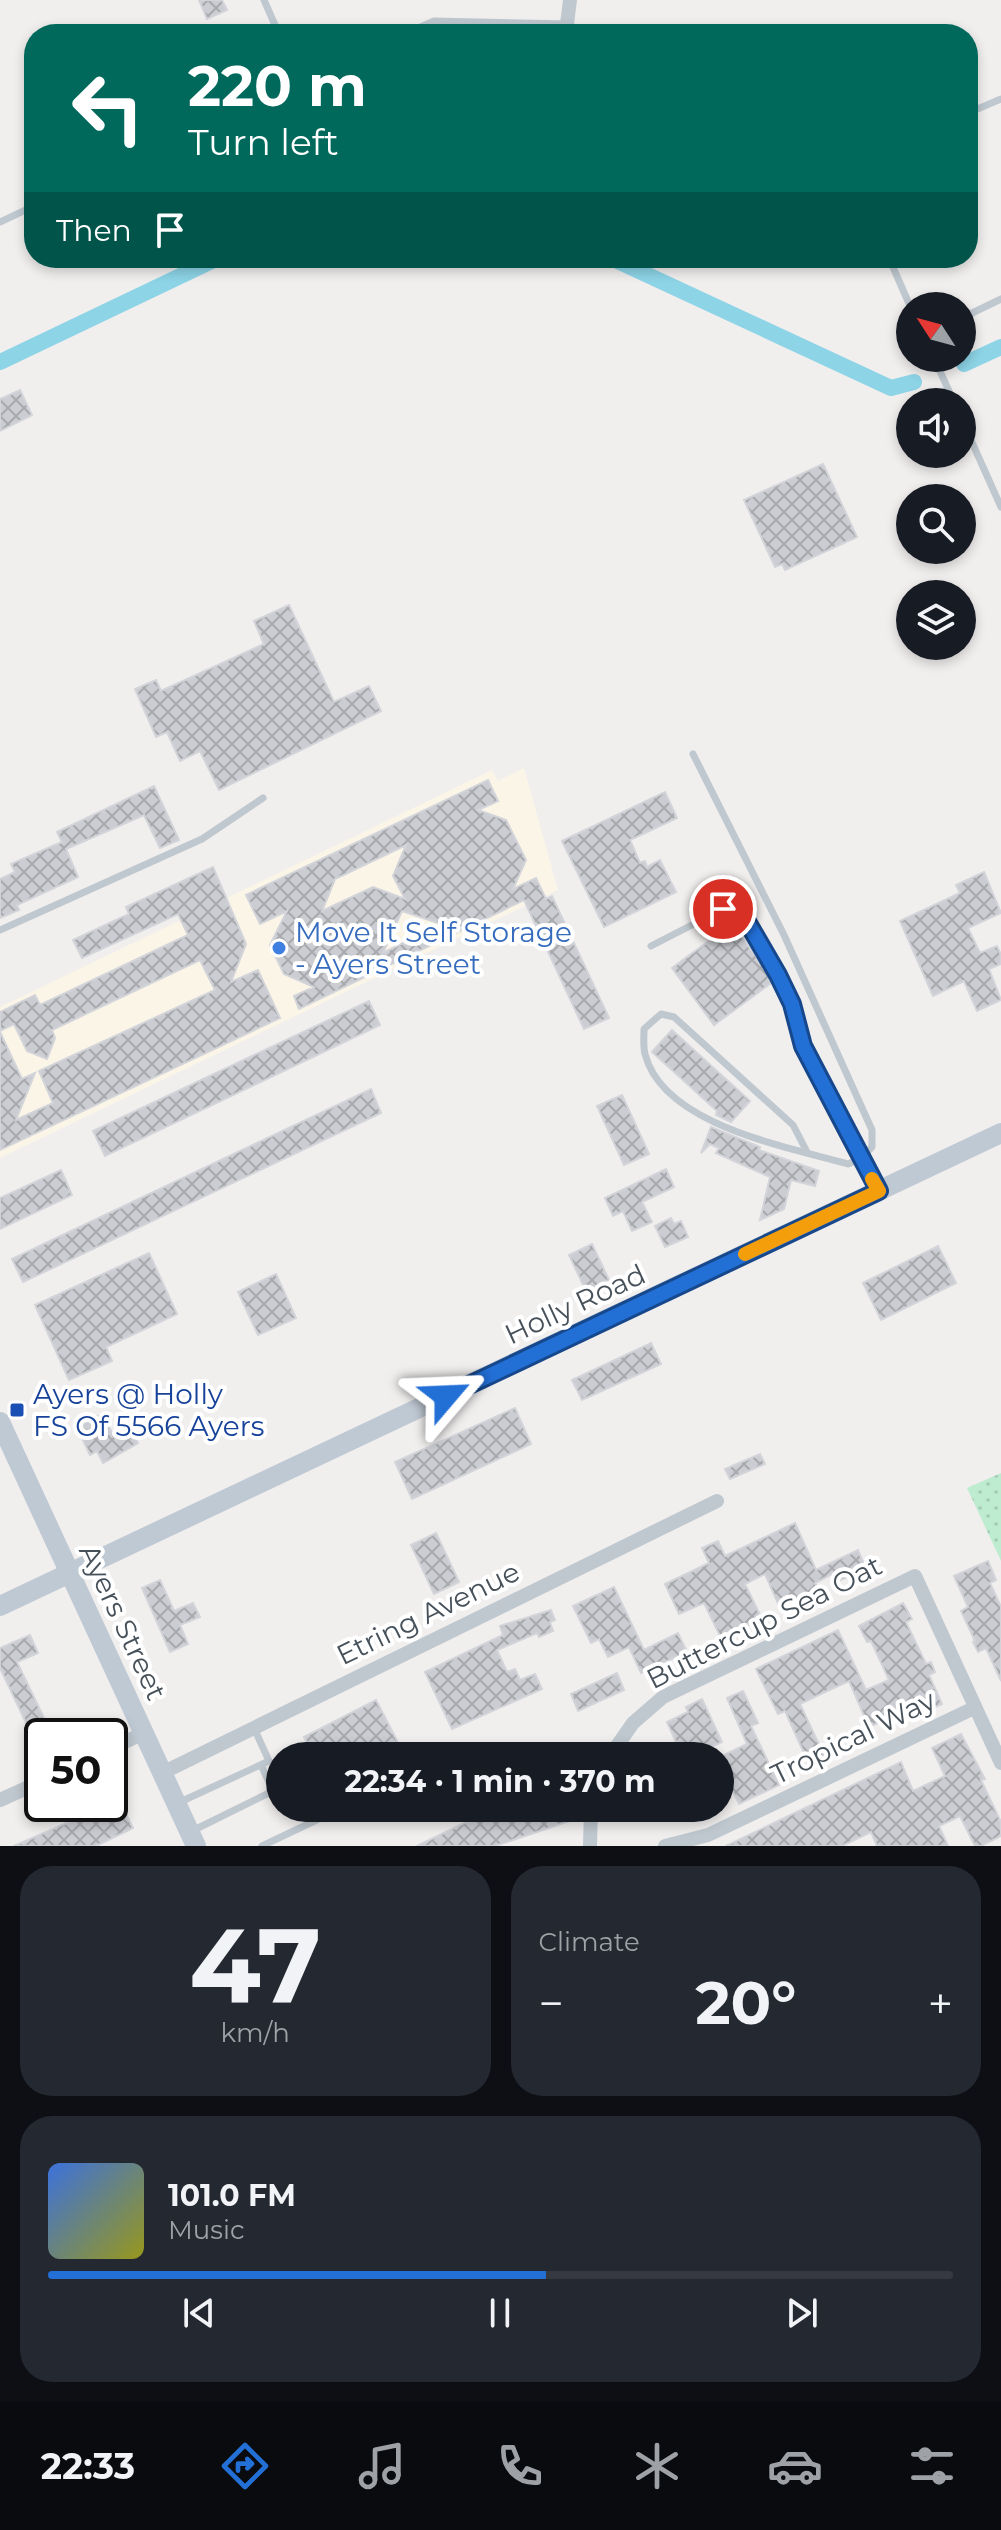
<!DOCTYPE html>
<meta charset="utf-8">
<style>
body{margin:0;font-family:Montserrat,sans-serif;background:#242831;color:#f1f3f6;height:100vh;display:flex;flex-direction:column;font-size:30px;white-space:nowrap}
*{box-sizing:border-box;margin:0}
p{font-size:26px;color:#9ea1a6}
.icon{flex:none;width:44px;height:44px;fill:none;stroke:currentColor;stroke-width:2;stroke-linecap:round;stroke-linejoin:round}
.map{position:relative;height:1846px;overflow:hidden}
.details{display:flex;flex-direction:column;gap:20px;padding:20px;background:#0d0f14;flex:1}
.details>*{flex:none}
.guide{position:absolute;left:24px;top:24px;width:954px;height:244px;border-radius:32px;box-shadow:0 4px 12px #0003;background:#00695c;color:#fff;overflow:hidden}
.needle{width:52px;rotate:306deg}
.tools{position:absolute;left:896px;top:292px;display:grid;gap:16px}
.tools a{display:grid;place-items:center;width:80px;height:80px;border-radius:50%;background:#171b24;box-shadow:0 4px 12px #0003;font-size:40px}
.speed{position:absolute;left:24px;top:1718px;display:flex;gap:16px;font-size:40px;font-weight:700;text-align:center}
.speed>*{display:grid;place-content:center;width:104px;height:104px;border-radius:50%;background:#171b24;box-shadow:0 4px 12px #0003;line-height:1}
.speed .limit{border:4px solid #111;border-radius:12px;background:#fff;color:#111}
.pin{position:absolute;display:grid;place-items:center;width:68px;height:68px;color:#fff;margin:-34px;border:4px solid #fff;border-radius:50%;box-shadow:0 2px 8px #0007}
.me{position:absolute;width:88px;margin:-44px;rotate:64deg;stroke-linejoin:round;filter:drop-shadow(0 0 6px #0008)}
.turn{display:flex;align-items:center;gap:28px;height:168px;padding:0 32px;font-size:36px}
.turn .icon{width:104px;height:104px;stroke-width:2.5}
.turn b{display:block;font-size:56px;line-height:68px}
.then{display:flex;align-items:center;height:76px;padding:0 32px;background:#0003;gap:16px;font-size:30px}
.big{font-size:60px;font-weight:700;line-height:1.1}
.details .card{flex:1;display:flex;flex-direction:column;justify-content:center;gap:12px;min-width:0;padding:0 28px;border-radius:32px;background:#242831}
.details .dial{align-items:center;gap:0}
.dial b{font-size:104px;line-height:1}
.song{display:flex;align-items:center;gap:24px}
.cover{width:96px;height:96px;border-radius:12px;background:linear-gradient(135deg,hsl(220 70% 55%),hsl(60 70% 35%))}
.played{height:8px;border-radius:4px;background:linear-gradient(90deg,#226fd6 55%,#363941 55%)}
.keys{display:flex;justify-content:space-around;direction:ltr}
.heat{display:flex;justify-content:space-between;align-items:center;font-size:44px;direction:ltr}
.details .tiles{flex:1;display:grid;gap:20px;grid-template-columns:1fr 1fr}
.card:last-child{grid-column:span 2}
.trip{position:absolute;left:266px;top:1742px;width:468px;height:80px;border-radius:40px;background:#171b24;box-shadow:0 4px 12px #0003;font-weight:700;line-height:80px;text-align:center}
.dock{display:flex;height:128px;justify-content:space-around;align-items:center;background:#090b0e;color:#9ea1a6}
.dock .icon{width:56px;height:56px}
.dock .selected{color:#226fd6}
.dock b{font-size:36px;color:#f1f3f6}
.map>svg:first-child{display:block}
</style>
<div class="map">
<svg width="1001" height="1846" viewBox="0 0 1001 1846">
<defs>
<pattern id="grass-dots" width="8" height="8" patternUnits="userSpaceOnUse" patternTransform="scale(2)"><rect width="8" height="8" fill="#beecd0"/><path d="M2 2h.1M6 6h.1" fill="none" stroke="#a5ccb5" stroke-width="1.8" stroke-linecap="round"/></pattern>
<pattern id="building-cross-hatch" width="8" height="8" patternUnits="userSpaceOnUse" patternTransform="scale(2)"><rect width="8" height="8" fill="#cbcdd2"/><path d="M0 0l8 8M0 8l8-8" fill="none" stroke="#a7a9ad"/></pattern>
</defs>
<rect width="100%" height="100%" fill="#f1eeee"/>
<path fill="#fbf5e8" d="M524,768L558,890L0,1158V1007L492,770L498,781Z"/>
<path fill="url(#grass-dots)" d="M1001,1473V1561L967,1488Z"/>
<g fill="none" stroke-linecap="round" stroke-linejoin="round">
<path stroke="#8dd4e7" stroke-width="16" d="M611,258L891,388L914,382
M0,362L218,258
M964,364L1001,347"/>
</g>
<path fill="url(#building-cross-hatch)" stroke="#d2d4d9" stroke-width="2" fill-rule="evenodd" d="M199,0H222L227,10L207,19Z
M20,390L32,415L0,431V399Z
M823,464L857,537L785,570L782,564L775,567L744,500Z
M289,605L334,702L369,686L381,711L219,790L200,751L180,761L167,732L156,737L135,689L156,680L161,691L264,644L254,621Z
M488,780L498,801L478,810L506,820L526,860L513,889L536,878L546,899L552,896L609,1018L584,1029L524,900L299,1009L294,996L314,987L284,974L270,945L287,911L260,924L246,895ZM406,845L393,876L405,899L373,887L322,911L335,879ZM402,911L441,924L383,953Z
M154,786L179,840L160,848L144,815L66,849L78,877L17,905L19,910L0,918V879L15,872L11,864L62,842L57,832Z
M665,792L677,818L630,840L640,863L645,861L647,867L660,860L676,892L604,927L562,841Z
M213,867L246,944L231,982L258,970L280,1018L0,1150V1032L22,1079L35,1073L16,1120L53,1103L39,1071L215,990L200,960L52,1030L55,1038L47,1059L27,1051L14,1024L0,1031V1012L35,995L40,1005L188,935L178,914L82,958L73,940L129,914L126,907Z
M984,872L1001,913L968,928L980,953L997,946L1001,955V964L989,969L1001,1000L977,1011L964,981L933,996L900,921L960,893L956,885Z
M732,924L774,981L714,1025L672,968Z
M369,1001L380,1025L105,1156L93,1131Z
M672,1030L750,1101L731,1122L716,1115L717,1111L652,1052Z
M371,1089L381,1113L23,1282L12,1259Z
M622,1095L649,1154L624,1165L597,1106Z
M711,1127L760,1147L759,1150L819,1171L815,1186L791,1180L784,1209L760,1220L770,1177L716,1153L719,1148L710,1144L701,1153Z
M666,1169L674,1187L642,1202L652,1222L632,1231L623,1211L613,1216L605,1198Z
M61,1170L72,1195L0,1229V1198Z
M671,1218L674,1224L681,1221L688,1237L665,1247L655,1226Z
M592,1244L609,1280L586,1291L569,1255Z
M938,1246L956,1283L881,1320L863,1283Z
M149,1253L177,1314L106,1347L112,1361L69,1380L35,1305Z
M276,1274L296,1318L258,1335L238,1292Z
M651,1343L661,1364L582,1400L572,1380Z
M515,1408L531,1444L412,1499L395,1462Z
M102,1414L116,1440L132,1432L138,1443L103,1463L97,1451L90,1455L82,1438L88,1435L82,1424Z
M760,1454L765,1464L730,1479L725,1469Z
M795,1523L816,1570L858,1550L866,1569L836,1582L832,1574L815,1583L819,1590L780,1608L765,1574L745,1584L762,1619L721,1638L704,1603L679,1614L665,1584L709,1563L702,1548L718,1541L725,1556Z
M436,1533L459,1582L434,1594L411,1545Z
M988,1561L996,1580L990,1583L1001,1607V1681L986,1648L978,1652L973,1642L975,1641L961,1611L968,1607L954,1576Z
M160,1580L174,1611L193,1603L200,1617L180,1625L188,1644L170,1652L142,1588Z
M614,1587L644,1650L678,1633L687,1652L641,1673L629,1647L608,1657L599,1639L591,1643L573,1606Z
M903,1603L912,1619L906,1622L926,1664L931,1662L935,1672L929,1675L942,1704L907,1720L903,1712L869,1727L849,1681L827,1691L800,1704L824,1755L808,1762L785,1711L778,1714L756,1669L838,1630L866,1690L889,1680L871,1641L867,1642L859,1626Z
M551,1610L555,1620L550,1622L553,1631L539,1637L537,1633L497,1650L507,1672L515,1669L520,1680L535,1674L542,1689L452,1729L425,1672L503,1635L500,1626Z
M30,1635L38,1653L17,1662L44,1718L27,1725L0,1668V1648Z
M617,1673L624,1690L578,1711L571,1694Z
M743,1691L758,1723L751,1726L779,1785L739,1804L720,1765V1757L747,1744L727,1698Z
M702,1699L722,1742L691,1756H646L676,1742L667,1722L688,1712L686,1707Z
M376,1700L405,1756H314L304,1737Z
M961,1734L985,1779L981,1780L1001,1822V1836L981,1846H975L960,1816L939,1826L948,1846H877L871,1832L842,1846H726L901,1762L913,1791L945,1776L932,1748Z
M118,1797L133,1828L96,1846H14L110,1804Z
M495,1808H564L570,1821L495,1846H417Z"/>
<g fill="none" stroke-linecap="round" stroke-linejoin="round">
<path stroke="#bfc8cf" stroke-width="7" d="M264,0L279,34
M405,34L434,21L567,24L589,34
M968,113L1001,99
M0,222L34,206
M889,258L910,306
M962,318L1001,299
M934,358L954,402
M962,420L1001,507
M693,754L784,935L872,1130V1147L860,1159L848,1164C788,1147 663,1125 645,1054C643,1047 644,1037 644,1029L661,1014L674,1017L793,1125L806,1150
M0,930L202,839L263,798
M651,946L723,909L742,913L778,975L792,1004L803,1046L878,1189
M178,1803L269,1761L254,1728
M192,1831L273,1791L261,1765
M262,1846L342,1808"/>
<path stroke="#bfc8cf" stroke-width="14" d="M567,24L570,0
M110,1749L144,1733
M610,1756L633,1723L663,1697L915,1576L1001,1763
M162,1773L717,1501
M0,1800L42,1781
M590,1846L591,1808
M665,1846L708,1835L974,1708"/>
<path stroke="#bfc9d4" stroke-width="20" d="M0,1422L196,1846
M0,1606L1001,1133"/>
</g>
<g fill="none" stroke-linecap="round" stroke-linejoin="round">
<defs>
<path id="route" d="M446,1396L879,1191L803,1046L792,1004L778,975L742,913L723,909"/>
</defs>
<use href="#route" stroke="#16488b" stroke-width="20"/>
<use href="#route" stroke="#226fd6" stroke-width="14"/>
<path stroke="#f59e0b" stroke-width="14" d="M745,1254L879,1191L872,1179"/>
</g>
<circle fill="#3f7fe0" stroke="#fff" stroke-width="3" cx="279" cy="948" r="8"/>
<rect fill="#1a4fb4" stroke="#fff" stroke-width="3" x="9" y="1402" width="16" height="16" rx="4"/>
<g text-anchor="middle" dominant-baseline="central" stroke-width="8" stroke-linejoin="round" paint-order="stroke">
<g font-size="28" fill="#366cbe" stroke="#fff" text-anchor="start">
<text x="295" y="932">Move It Self Storage<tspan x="295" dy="32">- Ayers Street</tspan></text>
</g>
<g font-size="28" fill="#47515a" stroke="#fff">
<text transform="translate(575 1304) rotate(-25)">Holly Road</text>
<text transform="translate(428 1613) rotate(-26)">Etring Avenue</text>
<text transform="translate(123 1622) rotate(65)">Ayers Street</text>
<text transform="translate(764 1622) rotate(-27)">Buttercup Sea Oat</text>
<text transform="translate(853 1737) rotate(-26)">Tropical Way</text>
</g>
<g font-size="28" fill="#164399" stroke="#fff" text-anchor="start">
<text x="33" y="1394">Ayers @ Holly<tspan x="33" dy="32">FS Of 5566 Ayers</tspan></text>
</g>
</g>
</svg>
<div class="tools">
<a><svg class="needle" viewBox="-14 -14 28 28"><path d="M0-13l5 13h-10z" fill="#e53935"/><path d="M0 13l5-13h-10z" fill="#9ea1a6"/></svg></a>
<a><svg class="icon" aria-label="sound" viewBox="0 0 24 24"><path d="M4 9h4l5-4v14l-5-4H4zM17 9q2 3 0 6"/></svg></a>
<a><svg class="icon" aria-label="search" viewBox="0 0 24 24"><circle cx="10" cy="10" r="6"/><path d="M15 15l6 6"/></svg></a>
<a><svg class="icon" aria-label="layers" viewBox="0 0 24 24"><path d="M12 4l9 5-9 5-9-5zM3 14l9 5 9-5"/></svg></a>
</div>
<div class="speed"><div class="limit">50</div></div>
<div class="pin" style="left:723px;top:909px;background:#d93025"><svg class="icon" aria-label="arrive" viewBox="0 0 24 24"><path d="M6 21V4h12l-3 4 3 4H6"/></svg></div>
<svg class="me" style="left:446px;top:1396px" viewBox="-20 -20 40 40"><path d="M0-17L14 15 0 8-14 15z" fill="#226fd6" stroke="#fff" stroke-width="4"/></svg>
<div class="trip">22:34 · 1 min · 370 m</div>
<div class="guide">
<div class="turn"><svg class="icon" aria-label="left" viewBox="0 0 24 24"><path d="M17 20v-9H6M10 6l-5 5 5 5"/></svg><div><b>220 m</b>Turn left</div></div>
<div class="then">Then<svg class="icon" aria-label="arrive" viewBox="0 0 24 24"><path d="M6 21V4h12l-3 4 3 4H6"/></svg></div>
</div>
</div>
<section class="details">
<div class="tiles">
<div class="card dial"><b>47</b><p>km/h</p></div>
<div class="card"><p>Climate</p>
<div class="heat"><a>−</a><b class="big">20°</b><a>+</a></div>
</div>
<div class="card">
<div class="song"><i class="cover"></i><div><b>101.0 FM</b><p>Music</p></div></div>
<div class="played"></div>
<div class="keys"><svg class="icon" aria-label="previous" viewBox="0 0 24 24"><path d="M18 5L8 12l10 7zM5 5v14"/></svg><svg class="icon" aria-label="pause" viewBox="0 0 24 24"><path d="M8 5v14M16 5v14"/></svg><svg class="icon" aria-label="next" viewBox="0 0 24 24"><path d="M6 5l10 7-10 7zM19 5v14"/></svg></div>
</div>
</div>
</section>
<nav class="dock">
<b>22:33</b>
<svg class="icon selected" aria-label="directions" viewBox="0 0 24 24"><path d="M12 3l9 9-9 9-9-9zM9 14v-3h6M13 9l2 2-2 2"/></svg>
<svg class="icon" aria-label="music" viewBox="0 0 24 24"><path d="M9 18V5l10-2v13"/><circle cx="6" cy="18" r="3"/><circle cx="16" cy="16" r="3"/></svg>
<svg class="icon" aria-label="phone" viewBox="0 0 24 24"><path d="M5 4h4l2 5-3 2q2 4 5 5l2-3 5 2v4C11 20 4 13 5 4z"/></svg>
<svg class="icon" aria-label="climate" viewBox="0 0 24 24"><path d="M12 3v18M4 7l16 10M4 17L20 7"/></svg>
<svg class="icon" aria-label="car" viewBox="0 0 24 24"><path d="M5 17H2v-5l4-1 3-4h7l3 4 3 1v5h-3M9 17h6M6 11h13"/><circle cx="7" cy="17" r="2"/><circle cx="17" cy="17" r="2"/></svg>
<svg class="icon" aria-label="filters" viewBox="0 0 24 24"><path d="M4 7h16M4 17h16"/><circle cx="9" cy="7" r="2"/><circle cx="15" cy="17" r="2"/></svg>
</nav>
